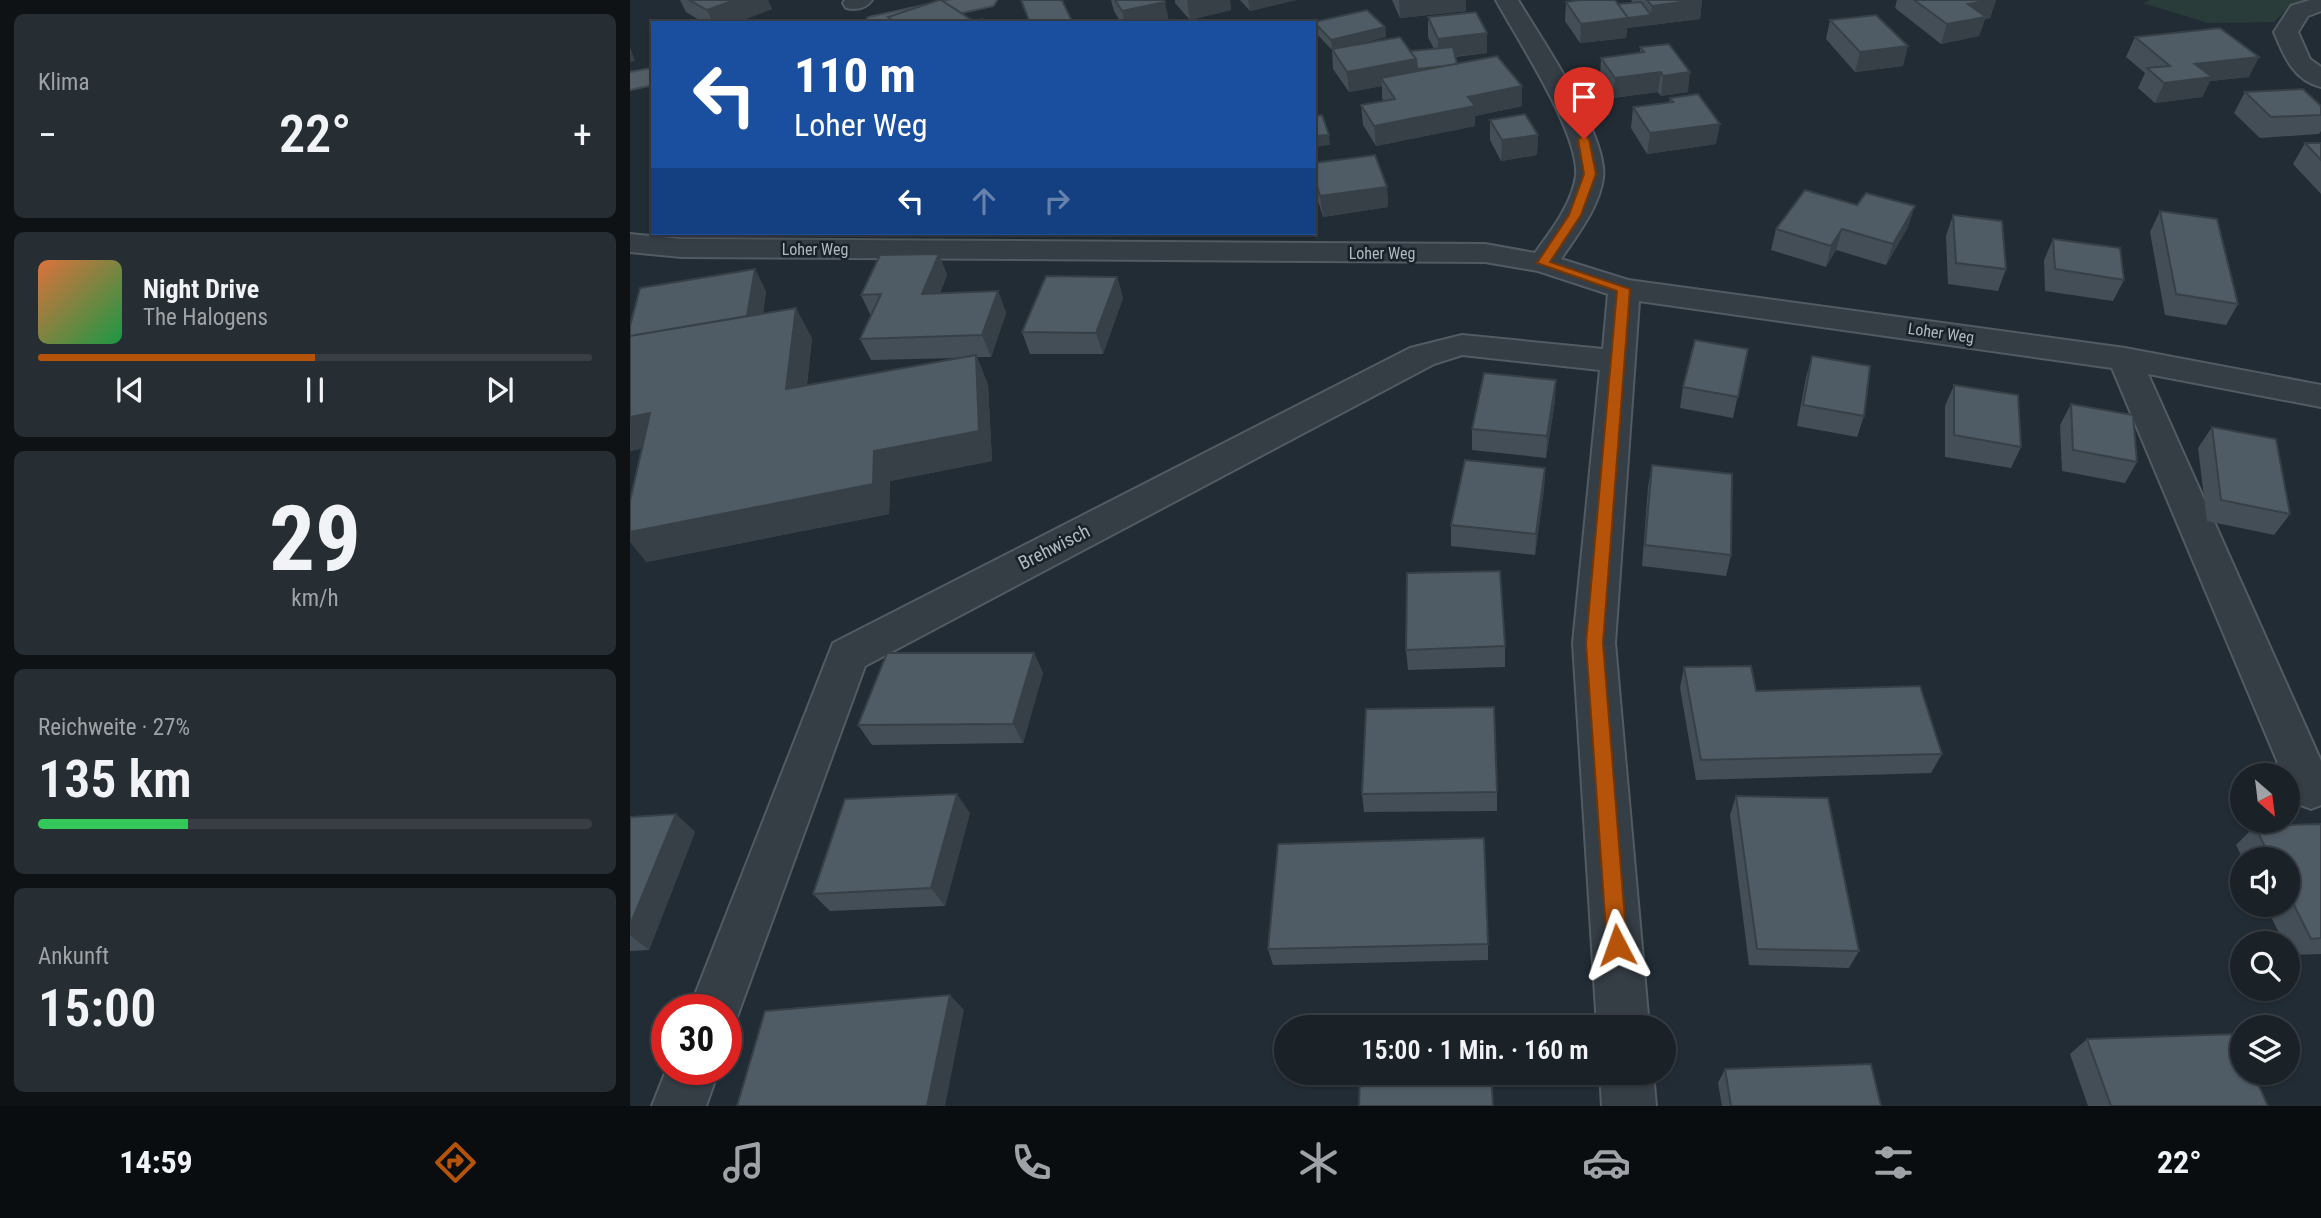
<!DOCTYPE html>
<html lang="de">
<meta charset="utf-8">
<style>
body{margin:0;font-family:"Roboto Condensed",sans-serif;background:#272e33;color:#f1f3f6;height:100vh;display:flex;flex-direction:column;font-size:26px;white-space:nowrap}
*{box-sizing:border-box;margin:0}
p{font-size:23px;color:#9fa3a7}
.icon{flex:none;width:38px;height:38px;fill:none;stroke:currentColor;stroke-width:2;stroke-linecap:round;stroke-linejoin:round}
.map{position:relative;flex:1;overflow:hidden}
.sheet{display:flex;flex-direction:column;gap:14px;padding:14px;background:#0e1215;width:630px}
.sheet>*{flex:none}
.hud{position:absolute;left:21px;top:21px;width:665px;height:214px;border-radius:0px;box-shadow:0 2px 5px #0004,0 0 0 2px #383e44;background:#1a4fa0;color:#fff;overflow:hidden}
.needle{width:46px;rotate:152deg}
.controls{position:absolute;left:1600px;top:763px;display:grid;gap:14px}
.controls a{display:grid;place-items:center;width:70px;height:70px;border-radius:50%;background:#1a2127;box-shadow:0 2px 5px #0004,0 0 0 2px #383e44;font-size:35px}
.speed{position:absolute;left:21px;top:994px;display:flex;gap:14px;font-size:35px;font-weight:700;text-align:center}
.speed>*{display:grid;place-content:center;width:91px;height:91px;border-radius:50%;background:#1a2127;box-shadow:0 2px 5px #0004,0 0 0 2px #383e44;line-height:1}
.speed .limit{border:10px solid #d22;background:#fff;color:#111}
.pin{position:absolute;display:grid;place-items:center;width:60px;height:60px;color:#fff;margin:-72px -30px;border-radius:50% 50% 50% 0;rotate:-45deg;box-shadow:0 0 7px #0007}
.pin .icon{rotate:45deg}
.me{position:absolute;width:77px;margin:-38px;rotate:356deg;stroke-linejoin:round;filter:drop-shadow(0 0 5px #0008)}
.turn{display:flex;align-items:center;gap:24px;height:147px;padding:0 28px;font-size:32px}
.turn .icon{width:91px;height:91px;stroke-width:2.5}
.turn b{display:block;font-size:49px;line-height:60px}
.lanes{display:flex;align-items:center;height:66px;padding:0 28px;background:#0003;justify-content:center;gap:35px;direction:ltr}
.lanes .off{opacity:.35}
.big{font-size:52px;font-weight:600;line-height:1.1}
.sheet .tile{flex:1;display:flex;flex-direction:column;justify-content:center;gap:10px;min-width:0;padding:0 24px;border-radius:10px;background:#272e33}
.sheet .dial{align-items:center;gap:0}
.dial b{font-size:91px;line-height:1}
.song{display:flex;align-items:center;gap:21px}
.cover{width:84px;height:84px;border-radius:10px;background:linear-gradient(135deg,hsl(20 70% 55%),hsl(140 70% 35%))}
.played{height:7px;border-radius:4px;background:linear-gradient(90deg,#b45309 50%,#383e44 50%)}
.keys{display:flex;justify-content:space-around;direction:ltr}
.heat{display:flex;justify-content:space-between;align-items:center;font-size:38px;direction:ltr}
.charge{height:10px;border-radius:5px;background:linear-gradient(90deg,#34c759 27%,#383e44 0)}
.trip{position:absolute;left:644px;top:1015px;width:402px;height:70px;border-radius:35px;background:#1a2127;box-shadow:0 2px 5px #0004,0 0 0 2px #383e44;font-weight:600;line-height:70px;text-align:center}
.tabs{display:flex;height:112px;justify-content:space-around;align-items:center;background:#0a0d10;color:#9fa3a7}
.tabs .icon{width:49px;height:49px}
.tabs .selected{color:#b45309}
.tabs b{font-size:32px;color:#f1f3f6}
main{display:flex;flex:1;min-height:0}
.map>svg:first-child{display:block}
</style>
<main>
<section class="sheet">
<div class="tile"><p>Klima</p>
<div class="heat"><a>−</a><b class="big">22°</b><a>+</a></div>
</div>
<div class="tile">
<div class="song"><i class="cover"></i><div><b>Night Drive</b><p>The Halogens</p></div></div>
<div class="played"></div>
<div class="keys"><svg class="icon" aria-label="previous" viewBox="0 0 24 24"><path d="M18 5L8 12l10 7zM5 5v14"/></svg><svg class="icon" aria-label="pause" viewBox="0 0 24 24"><path d="M8 5v14M16 5v14"/></svg><svg class="icon" aria-label="next" viewBox="0 0 24 24"><path d="M6 5l10 7-10 7zM19 5v14"/></svg></div>
</div>
<div class="tile dial"><b>29</b><p>km/h</p></div>
<div class="tile"><p>Reichweite · 27%</p><b class="big">135 km</b><div class="charge"></div></div>
<div class="tile"><p>Ankunft</p><b class="big">15:00</b></div>
</section>
<div class="map">
<svg width="1691" height="1106" viewBox="0 0 1691 1106">
<rect width="100%" height="100%" fill="#222c34"/>
<path fill="#2a3c3a" d="M1520,0H1673L1658,8L1644,22L1578,23L1513,3Z"/>
<g fill="none" stroke-linecap="round" stroke-linejoin="round">
<defs>
<path id="minor" d="M215,0H242C236,9 226,10 216,8L213,3Z
M866,0H888C910,37 979,137 973,178C969,208 947,235 931,259L998,280L1495,348L1691,385V407L1518,374L1691,761V805L1681,809L1665,803L1657,786V775H1653L1482,368L1009,301L985,643L1019,1027H967L943,643L970,370L832,355L804,364L235,666L103,1028L96,1031V1010H59L203,643L780,348L832,335L973,349L978,294L908,271L855,262L51,257L0,252V234L51,239L855,244L905,253C921,231 942,204 946,176C950,134 887,39 866,0Z
M1680,0H1691V11L1678,16L1668,32L1680,59L1691,67V87C1663,80 1654,56 1644,32L1661,6Z
M37,1068L89,1069L76,1106H22Z
M970,1073H1023L1026,1106H972Z"/>
<path id="major" d="M322,0H366L363,5L281,23H235L239,18Z
M23,69V84L0,89V73Z"/>
</defs>
<use href="#minor" stroke="#525b63" stroke-width="4"/>
<use href="#major" stroke="#414952" stroke-width="4"/>
<use href="#minor" fill="#353d45" fill-rule="evenodd"/>
<use href="#major" fill="#535d65" fill-rule="evenodd"/>
</g>
<path fill="#444e57" d="M50,0H138L142,9L105,23H74L56,12Z
M481,0H534L539,22L534,23H491L484,11Z
M545,0H600L601,10L560,20L545,3Z
M610,0H666L620,11Z
M762,0H836V11L770,18Z
M1001,0H1072L1070,19L997,28L996,38L950,43L935,21L936,2L988,4L1003,3Z
M1267,0H1366L1360,18L1355,19L1349,36L1311,44L1265,8Z
M798,17L857,33V53L825,57L827,64L892,86V106L845,116V126L746,146L733,125L731,105L754,101L752,98V86L719,92L703,69L702,50L685,32L684,22L755,27L756,37L720,46L780,51L804,49L798,37Z
M1200,20L1273,66L1225,72L1196,39Z
M1505,37L1619,77L1580,81L1572,97L1525,103L1508,88L1515,73L1496,57Z
M1010,47L1058,92L1031,96L1028,92L983,98L970,78L971,58L1010,53Z
M1615,92L1691,106V131L1689,134L1630,138L1604,113Z
M1040,98L1086,144L1017,154L1001,128L1003,107L1039,103Z
M860,120L908,135L907,155L871,161L860,140Z
M1675,143H1691V194L1663,164Z
M684,163L757,187L758,207L693,217L684,189Z
M1530,211L1608,304L1596,325L1535,315L1520,232Z
M1323,215L1376,269L1368,291L1318,284L1316,236Z
M1278,227L1256,265L1206,250L1196,267L1141,250L1146,229Z
M1423,239L1494,280L1483,301L1415,291L1414,260Z
M309,254L317,275L310,293L368,291L376,313L361,357H347L358,385L362,461L260,481L259,514L16,562L12,448L0,451L136,291L133,314L182,338L177,385L329,358L241,360L230,339L241,316L231,295Z
M487,277L493,298L473,354H400L392,332Z
M1118,349L1103,418L1050,408L1053,387Z
M1182,356L1234,416L1227,437L1167,426L1176,377Z
M1324,385L1391,447L1381,468L1315,457V406Z
M925,401L916,458L842,450V429Z
M1441,404L1507,462L1495,483L1432,471L1430,425Z
M1582,427L1660,514L1644,535L1577,521L1568,448Z
M1022,465L1101,555L1096,576L1012,566L1018,487Z
M915,468L914,489L905,555L821,546V525Z
M875,646V667L778,670L776,650Z
M404,653L413,673L393,743L242,745L228,725Z
M1054,667L1126,691L1312,754L1301,773L1066,780L1050,688Z
M867,792V811L734,812L732,794Z
M1106,796L1229,951L1219,968L1119,965L1100,815Z
M340,813L315,906L200,911L183,894Z
M46,814L65,832L19,950L0,951V817Z
M1691,824V954L1660,955L1657,950V943H1654L1635,905H1657V859H1613L1606,845L1625,826Z
M858,944V960L643,965L638,949Z
M1457,1039L1638,1106H1458L1440,1054Z
M1095,1069L1251,1106H1092L1088,1083Z"/>
<path fill="#374047" d="M105,0H138L142,9L105,23H83L77,10Z
M559,0H600L601,10L560,20L557,1Z
M618,0H666L620,11Z
M769,0H836V11L770,18Z
M1067,0H1072L1070,19L997,28L996,38L950,43L951,24L1021,15L1022,6Z
M1360,0H1366L1360,18L1355,19L1349,36L1311,44L1317,24L1338,4Z
M535,2L539,22L534,23H495L492,11Z
M755,27L756,37L702,50L701,40Z
M857,33V53L808,58V39Z
M1278,46L1273,66L1225,72L1230,52Z
M0,47L5,61L0,62Z
M1629,57L1619,77L1580,81L1572,97L1525,103L1534,83L1565,64Z
M786,59L787,79L751,78L752,86L719,92L717,72Z
M1031,72L1028,92L983,98L985,78Z
M1060,72L1058,92L1031,96L1033,76Z
M892,86V106L845,116V126L746,146L744,126L838,97Z
M1090,124L1086,144L1017,154L1020,133Z
M699,135L700,145L684,147V136Z
M908,135L907,155L871,161L872,140Z
M757,187L758,207L693,217L690,196Z
M1285,206L1278,227L1256,265L1263,244Z
M1212,229L1206,250L1196,267L1201,246Z
M309,254L317,275L301,315L292,294Z
M125,269L136,291L128,347L9,368Z
M487,277L493,298L473,354L466,333Z
M368,291L376,313L361,357L352,335Z
M166,308L182,338L173,419L156,389Z
M346,355L358,385L362,461L260,481L259,514L16,562L0,542V532L244,451Z
M926,380L925,401L916,458L917,436Z
M20,413L41,443L0,451V417Z
M915,468L914,489L905,555L906,534Z
M404,653L413,673L393,743L383,724Z
M327,794L340,813L315,906L301,888Z
M46,814L65,832L19,950L0,935V925Z
M320,995L334,1010L315,1106H297Z"/>
<path fill="#4f5b65" stroke="#374047" stroke-width="2" d="M59,0H105L77,10Z
M309,0H311L345,22L352,19L357,23H266L258,17Z
M391,0H432L442,21L434,23H400Z
M485,0H534L535,2L492,11Z
M950,0H985L998,18L951,24L936,2Z
M1017,0H1067L1022,6Z
M1284,0H1360L1338,4L1356,17L1317,24Z
M1011,2L1021,15L998,18L988,4Z
M737,10L755,27L701,40L684,22Z
M846,12L857,33L808,39L798,17Z
M1246,15L1278,46L1230,52L1200,20Z
M1590,28L1629,57L1565,64L1582,77L1534,83L1517,68L1540,66L1505,37Z
M770,37L786,59L717,72L702,49Z
M1039,44L1060,72L1033,76L1031,72L985,78L971,58L1014,52L1010,47Z
M823,47L827,64L814,66L787,69L786,59L780,51Z
M867,56L892,86L838,97L845,106L744,126L731,105L765,99L751,78Z
M1673,89L1691,106V115L1641,117L1615,92Z
M1068,94L1090,124L1020,133L1003,107L1043,102L1040,98Z
M895,114L908,135L872,140L860,120Z
M692,115L699,135L684,136V116Z
M1675,143H1691V160Z
M745,155L757,187L690,196L684,176V163Z
M1175,190L1227,205L1236,193L1285,206L1263,244L1212,229L1201,246L1146,229Z
M1530,211L1587,219L1608,304L1546,294Z
M1323,215L1372,221L1376,269L1326,263Z
M1423,239L1490,248L1494,280L1425,269Z
M309,254L292,294L368,291L352,335L230,339L251,294L231,295L250,255Z
M125,269L117,316L0,336V326L10,288Z
M416,276L487,277L466,333L392,332Z
M166,308L156,389L346,355L349,431L244,451L243,484L0,532V501L20,413L0,417V336Z
M1065,340L1118,349L1108,397L1053,387Z
M1182,356L1240,366L1234,416L1173,405Z
M854,373L926,380L917,436L842,429Z
M1324,385L1388,395L1391,447L1324,435Z
M1441,404L1503,415L1507,462L1443,450Z
M1582,427L1646,439L1660,514L1591,500Z
M835,460L915,468L906,534L821,525Z
M1022,465L1102,474L1101,555L1015,545Z
M870,571L875,646L776,650L777,573Z
M257,653H404L383,724L228,725Z
M1121,666L1126,691L1290,686L1312,754L1071,760L1054,667Z
M864,707L867,792L732,794L736,709Z
M327,794L301,888L183,894L215,799Z
M1106,796L1198,798L1229,951L1127,949Z
M46,814L0,925V817Z
M1691,824V938L1681,939L1657,891V859H1641L1625,826Z
M854,838L858,944L638,949L648,844Z
M320,995L297,1106H107L135,1011Z
M859,1022V1027H733Z
M1606,1034L1612,1047V1073H1623L1638,1106H1481L1457,1039Z
M1241,1064L1251,1106H1101L1095,1069Z
M730,1073H861L863,1106H729Z"/>
<path fill="#b45309" stroke="#753606" stroke-width="2" d="M954,136L959,139L966,174L951,215L920,262L1000,289L973,643L997,945L994,952L987,955L980,952L977,945L956,643L987,291L907,263L939,215L954,174L948,139Z"/>
<g text-anchor="middle" dominant-baseline="central" stroke-width="5" stroke-linejoin="round" paint-order="stroke">
<g font-size="16" fill="#afb9c2" stroke="#1a2229">
<text x="185" y="249">Loher Weg</text>
<text x="752" y="253">Loher Weg</text>
<text transform="translate(1311 333) rotate(8)">Loher Weg</text>
</g>
<g font-size="19" fill="#afb9c2" stroke="#1a2229">
<text transform="translate(424 547) rotate(-27)">Brehwisch</text>
</g>
</g>
</svg>
<div class="controls">
<a><svg class="needle" viewBox="-14 -14 28 28"><path d="M0-13l5 13h-10z" fill="#e53935"/><path d="M0 13l5-13h-10z" fill="#9fa3a7"/></svg></a>
<a><svg class="icon" aria-label="sound" viewBox="0 0 24 24"><path d="M4 9h4l5-4v14l-5-4H4zM17 9q2 3 0 6"/></svg></a>
<a><svg class="icon" aria-label="search" viewBox="0 0 24 24"><circle cx="10" cy="10" r="6"/><path d="M15 15l6 6"/></svg></a>
<a><svg class="icon" aria-label="layers" viewBox="0 0 24 24"><path d="M12 4l9 5-9 5-9-5zM3 14l9 5 9-5"/></svg></a>
</div>
<div class="speed"><div class="limit">30</div></div>
<div class="pin" style="left:954px;top:139px;background:#d93025"><svg class="icon" aria-label="arrive" viewBox="0 0 24 24"><path d="M6 21V4h12l-3 4 3 4H6"/></svg></div>
<svg class="me" style="left:987px;top:945px" viewBox="-20 -20 40 40"><path d="M0-17L14 15 0 8-14 15z" fill="#b45309" stroke="#fff" stroke-width="4"/></svg>
<div class="trip">15:00 · 1 Min. · 160 m</div>
<div class="hud">
<div class="turn"><svg class="icon" aria-label="left" viewBox="0 0 24 24"><path d="M17 20v-9H6M10 6l-5 5 5 5"/></svg><div><b>110 m</b>Loher Weg</div></div>
<div class="lanes"><svg class="icon" aria-label="left" viewBox="0 0 24 24"><path d="M17 20v-9H6M10 6l-5 5 5 5"/></svg><svg class="icon off" aria-label="ahead" viewBox="0 0 24 24"><path d="M12 20V5M6 11l6-6 6 6"/></svg><svg class="icon off" aria-label="right" viewBox="0 0 24 24"><path d="M7 20v-9h11M14 6l5 5-5 5"/></svg></div>
</div>
</div>
</main>
<nav class="tabs">
<b>14:59</b>
<svg class="icon selected" aria-label="directions" viewBox="0 0 24 24"><path d="M12 3l9 9-9 9-9-9zM9 14v-3h6M13 9l2 2-2 2"/></svg>
<svg class="icon" aria-label="music" viewBox="0 0 24 24"><path d="M9 18V5l10-2v13"/><circle cx="6" cy="18" r="3"/><circle cx="16" cy="16" r="3"/></svg>
<svg class="icon" aria-label="phone" viewBox="0 0 24 24"><path d="M5 4h4l2 5-3 2q2 4 5 5l2-3 5 2v4C11 20 4 13 5 4z"/></svg>
<svg class="icon" aria-label="climate" viewBox="0 0 24 24"><path d="M12 3v18M4 7l16 10M4 17L20 7"/></svg>
<svg class="icon" aria-label="car" viewBox="0 0 24 24"><path d="M5 17H2v-5l4-1 3-4h7l3 4 3 1v5h-3M9 17h6M6 11h13"/><circle cx="7" cy="17" r="2"/><circle cx="17" cy="17" r="2"/></svg>
<svg class="icon" aria-label="filters" viewBox="0 0 24 24"><path d="M4 7h16M4 17h16"/><circle cx="9" cy="7" r="2"/><circle cx="15" cy="17" r="2"/></svg>
<b>22°</b>
</nav>
